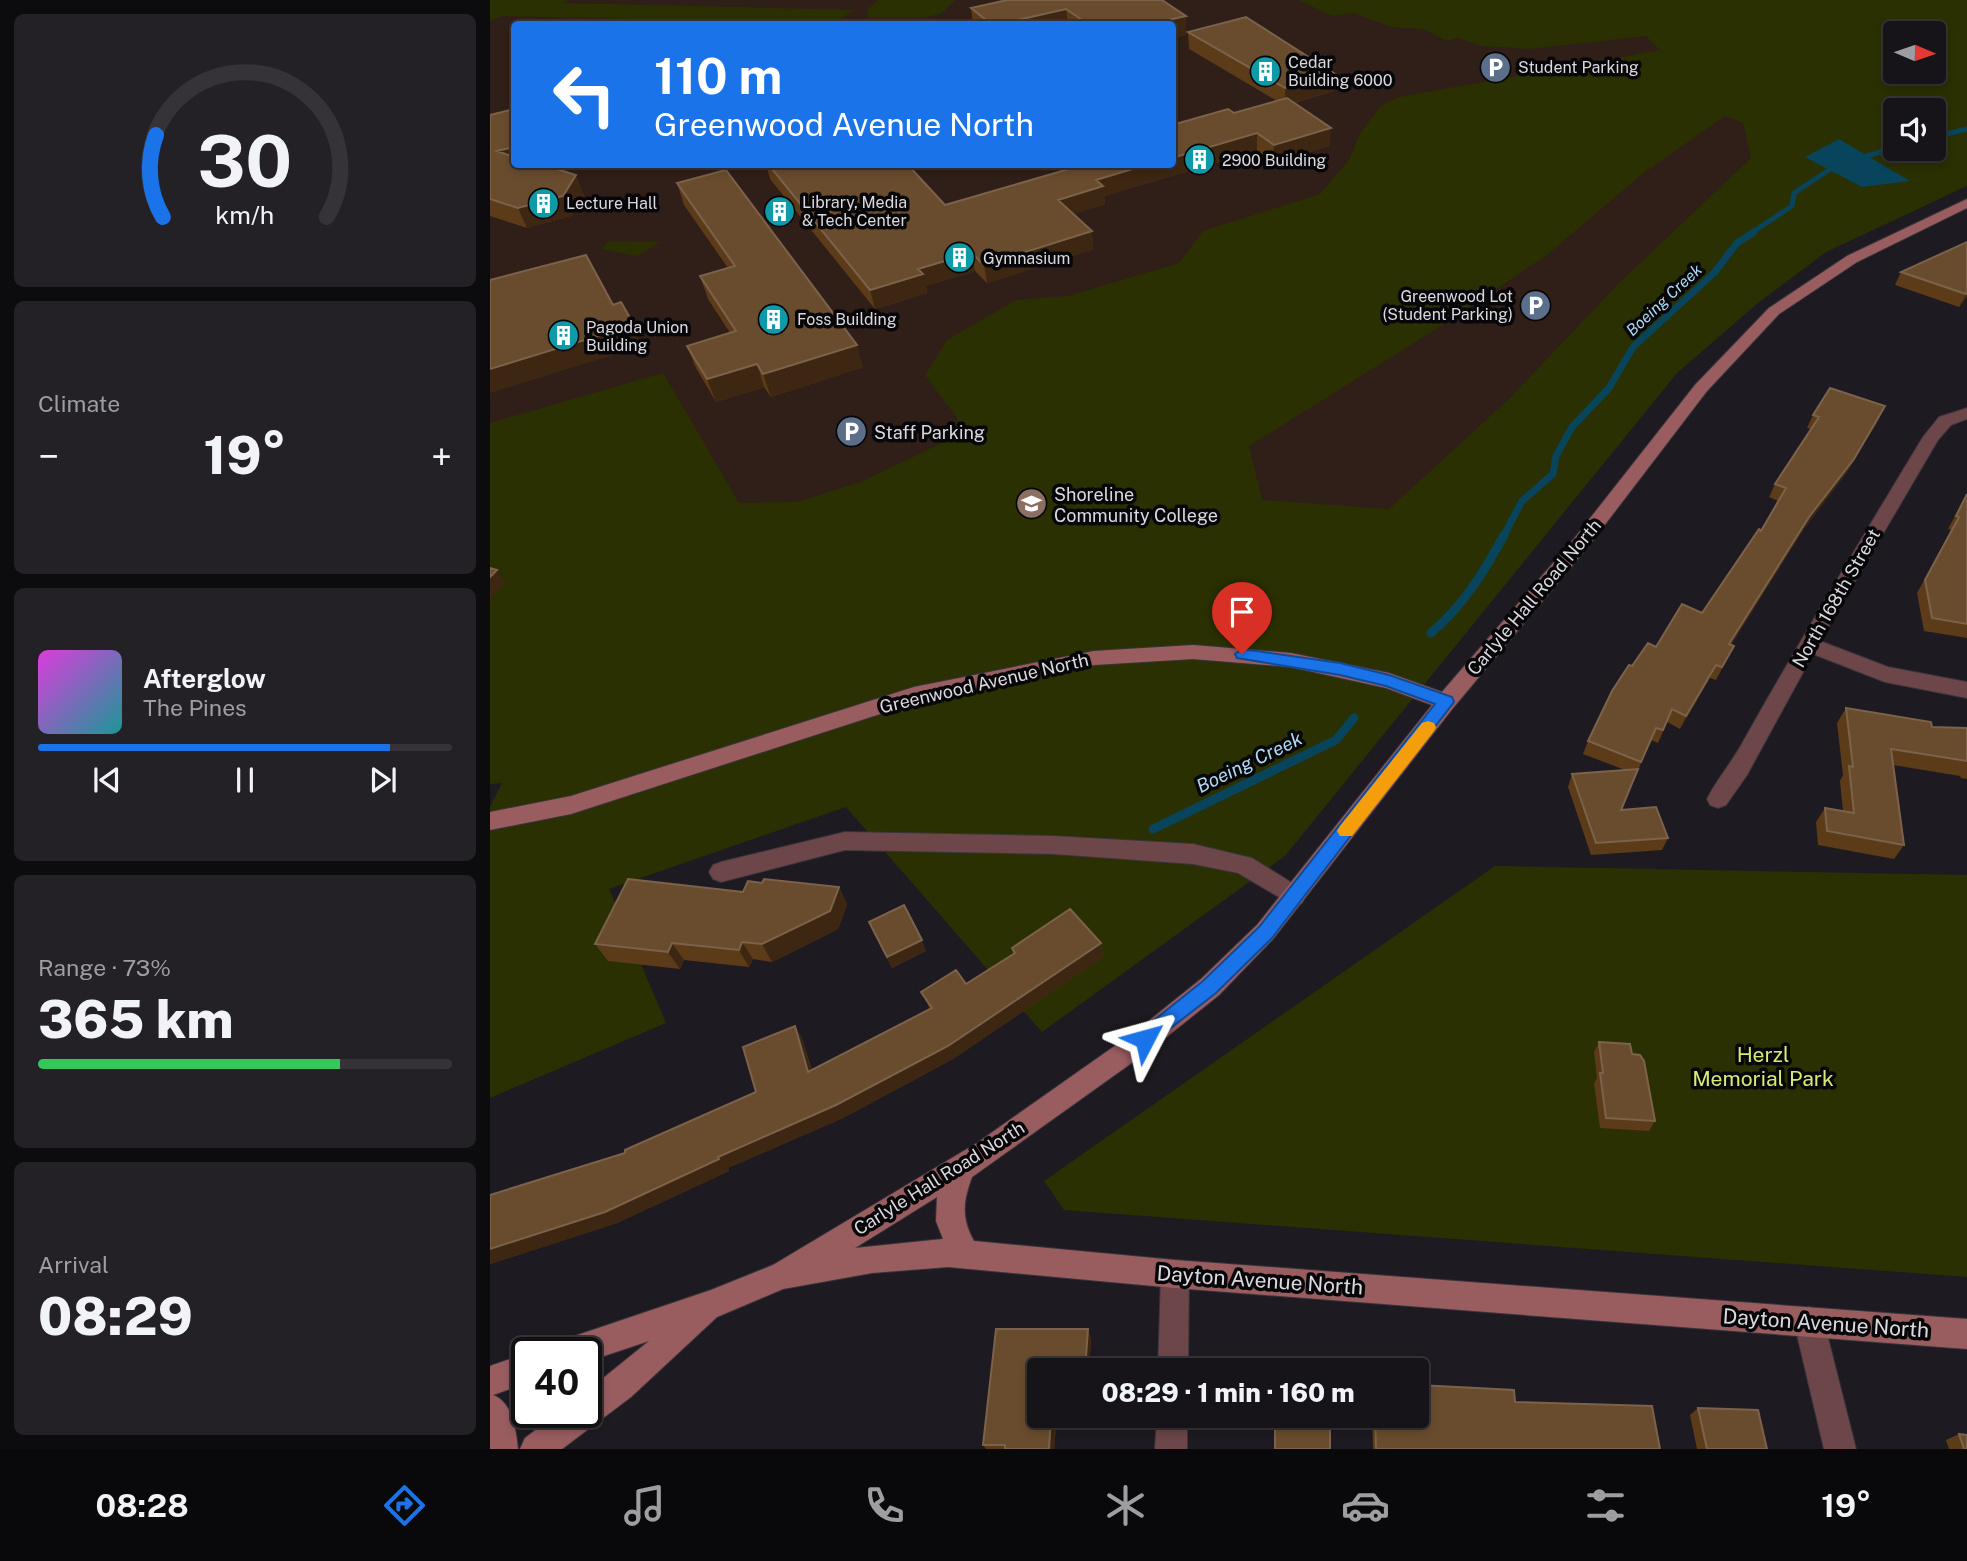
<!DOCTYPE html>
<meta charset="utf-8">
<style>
body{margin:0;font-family:"Public Sans",sans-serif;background:#232126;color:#f1f3f6;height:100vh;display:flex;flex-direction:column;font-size:26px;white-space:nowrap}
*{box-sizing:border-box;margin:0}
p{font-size:23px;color:#9e9ea2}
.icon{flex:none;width:38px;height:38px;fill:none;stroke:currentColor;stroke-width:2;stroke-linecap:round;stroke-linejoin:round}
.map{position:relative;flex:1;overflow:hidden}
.drawer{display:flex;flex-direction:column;gap:14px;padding:14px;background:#0c0b0e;width:490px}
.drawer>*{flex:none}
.top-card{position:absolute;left:21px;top:21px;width:665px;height:147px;border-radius:7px;box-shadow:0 4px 10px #0003,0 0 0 2px #353338;background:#1a73e8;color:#fff;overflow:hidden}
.needle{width:46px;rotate:92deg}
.buttons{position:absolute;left:1393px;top:21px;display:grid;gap:14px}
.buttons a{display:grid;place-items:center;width:63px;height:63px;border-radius:7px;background:#161419;box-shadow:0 4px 10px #0003,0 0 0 2px #353338;font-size:35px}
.speed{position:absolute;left:21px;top:1337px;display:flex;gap:14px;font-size:35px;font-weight:700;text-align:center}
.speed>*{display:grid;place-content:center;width:91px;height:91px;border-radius:50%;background:#161419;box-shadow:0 4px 10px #0003,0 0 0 2px #353338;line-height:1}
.speed .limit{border:4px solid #111;border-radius:10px;background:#fff;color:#111}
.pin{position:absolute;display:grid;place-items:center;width:60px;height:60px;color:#fff;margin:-72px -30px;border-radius:50% 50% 50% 0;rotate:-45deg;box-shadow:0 0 7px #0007}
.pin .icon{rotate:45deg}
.me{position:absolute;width:77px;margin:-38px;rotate:51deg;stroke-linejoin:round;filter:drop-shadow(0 0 5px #0008)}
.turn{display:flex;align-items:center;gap:24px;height:147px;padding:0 28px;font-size:32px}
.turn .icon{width:91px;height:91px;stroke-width:2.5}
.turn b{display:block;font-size:49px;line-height:60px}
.big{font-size:52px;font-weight:800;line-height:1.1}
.drawer .card{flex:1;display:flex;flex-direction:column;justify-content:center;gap:10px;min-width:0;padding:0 24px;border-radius:10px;background:#232126}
.drawer .dial{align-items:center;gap:0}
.dial svg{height:182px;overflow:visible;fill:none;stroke:#353338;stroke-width:7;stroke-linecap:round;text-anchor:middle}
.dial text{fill:#f1f3f6;stroke:none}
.song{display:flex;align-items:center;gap:21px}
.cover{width:84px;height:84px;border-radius:10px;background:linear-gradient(135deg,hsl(300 70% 55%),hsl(180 70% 35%))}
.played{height:7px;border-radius:4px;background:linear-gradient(90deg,#1a73e8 85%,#353338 85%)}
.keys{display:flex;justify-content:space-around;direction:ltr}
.heat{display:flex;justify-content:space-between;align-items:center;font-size:38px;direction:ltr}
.charge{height:10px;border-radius:5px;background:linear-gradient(90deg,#34c759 73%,#353338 0)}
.trip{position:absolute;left:537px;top:1358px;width:402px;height:70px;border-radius:7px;background:#161419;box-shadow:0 4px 10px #0003,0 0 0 2px #353338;font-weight:800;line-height:70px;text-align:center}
.menu{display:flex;height:112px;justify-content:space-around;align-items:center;background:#09080a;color:#9e9ea2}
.menu .icon{width:49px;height:49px}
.menu .current{color:#1a73e8}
.menu b{font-size:32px;color:#f1f3f6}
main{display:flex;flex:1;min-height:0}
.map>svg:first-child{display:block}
</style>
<main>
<section class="drawer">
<div class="card dial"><svg viewBox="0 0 100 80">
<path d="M14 69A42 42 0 1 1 86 69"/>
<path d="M14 69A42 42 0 0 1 11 33" stroke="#1a73e8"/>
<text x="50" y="56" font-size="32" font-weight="700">30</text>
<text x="50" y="72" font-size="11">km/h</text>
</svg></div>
<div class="card"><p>Climate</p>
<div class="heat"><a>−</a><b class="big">19°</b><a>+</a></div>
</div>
<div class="card">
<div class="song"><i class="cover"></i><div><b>Afterglow</b><p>The Pines</p></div></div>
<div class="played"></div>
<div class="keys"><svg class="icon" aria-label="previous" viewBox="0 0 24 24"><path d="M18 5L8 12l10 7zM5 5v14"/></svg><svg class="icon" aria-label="pause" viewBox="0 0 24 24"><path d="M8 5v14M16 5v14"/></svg><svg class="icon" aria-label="next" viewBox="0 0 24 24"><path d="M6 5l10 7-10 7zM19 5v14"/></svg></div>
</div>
<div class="card"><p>Range · 73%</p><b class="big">365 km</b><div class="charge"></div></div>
<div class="card"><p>Arrival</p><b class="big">08:29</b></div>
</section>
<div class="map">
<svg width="1477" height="1449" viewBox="0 0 1477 1449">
<rect width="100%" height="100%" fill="#1e1a21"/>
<path fill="#301e18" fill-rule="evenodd" d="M0,0H1337L1405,110V149L1466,191L1336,252L1268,303L1187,373L955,659L0,784ZM24,24H682V164H24Z"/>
<path fill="#2a3002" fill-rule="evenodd" d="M0,0H77L73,3L365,10L342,24L12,16L0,21Z
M388,0H465L451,14L430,18H377L378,9Z
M809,0H1477V186L1336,252L1268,303L1187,373L795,856L552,1032L356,807L119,889L176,1023L0,1098V807L12,783L0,784V423L173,373L249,503L308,502L373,481L458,440L468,419L435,375L457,340L526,300L578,296L689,263L713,231L830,194L859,160L870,133L891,106L909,97L1170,50L1156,36L1039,49L991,46L968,38L956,41L934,29L901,27L864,13L842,16ZM1405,33H1444V72H1405ZM1405,110H1444V149H1405ZM1235,116L1253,123L1261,158L1129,283L1020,398L899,509L772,500L759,446L951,326L1057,255L1151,175Z
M119,241L170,242L147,256L112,249Z
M1005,866L1477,875V1277L574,1210L554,1181Z"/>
<path fill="#08445c" d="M1349,139L1420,181L1372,187L1315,157Z"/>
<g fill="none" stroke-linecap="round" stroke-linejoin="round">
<path stroke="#08445c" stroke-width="5" d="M1444,137L1477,129
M1369,158L1405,148
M1261,233L1302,206L1304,193L1348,164"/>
<path stroke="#08445c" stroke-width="7" d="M1013,537L1032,501L1063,474L1066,456L1082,427L1119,388L1143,347L1224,273L1247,243L1264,232"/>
<path stroke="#08445c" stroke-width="9" d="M941,633C973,606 994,572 1014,535
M663,829L846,740L864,718"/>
<defs>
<path id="street" d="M1477,408V419L1461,425L1448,440L1330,641L1398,667L1477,682V698L1395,682L1323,654L1257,775L1236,805L1228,808L1220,805L1217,799C1227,779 1243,761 1254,740C1311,638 1372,538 1433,437L1449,417Z
M355,832L564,836L703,844L762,858L812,889L816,896L812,903L804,906L748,873L703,864L564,854L355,850L231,882L223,879L219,872L223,865L231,862Z
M685,1260L695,1264L699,1274L698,1370H668L671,1274L675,1264Z
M1319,1307L1329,1312L1334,1322L1366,1449H1334L1304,1322L1309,1312Z
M667,1416H697V1449H665Z"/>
<path id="secondary" d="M1477,199V208L1367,262L1289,314L1217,391L1097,548L963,708L783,939L729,995L664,1047L482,1177C473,1201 471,1218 484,1241L685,1260L1477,1319V1349L685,1288L458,1267L382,1273L293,1289L227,1317L141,1397L72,1449H30L35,1438L69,1412H96V1392L159,1341L96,1362V1353H63L67,1342L221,1290L283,1265L487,1143L646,1031L711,979L767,925L942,705L896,688L801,667L703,659L604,665L424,703L81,814L0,830V812L81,796L424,687L604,651L703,645L801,653L899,673L952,692L1083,540L1205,385L1279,308L1357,256ZM447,1197L446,1221L453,1239L365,1248Z
M37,1353V1383L3,1395C23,1403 26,1430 28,1449H0V1366Z"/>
</defs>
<use href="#street" stroke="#38353b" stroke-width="2"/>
<use href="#secondary" stroke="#38353b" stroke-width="2"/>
<use href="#street" fill="#6c4648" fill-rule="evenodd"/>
<use href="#secondary" fill="#995d60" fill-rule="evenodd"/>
</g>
<path fill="#5c3b19" d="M517,0L696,16V35L682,38V24H483L481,8Z
M698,32L845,74L844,91L804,103L840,146L783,163L767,151L614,196L615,204L583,214L604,249L497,283L485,271L436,286L437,293L385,309L280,179L276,164H417L455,205L570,172L569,164H682L744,113L787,101L699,49Z
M0,115L24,164L94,195L81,216L37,228L0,216Z
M187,183L373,367L281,397L274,387L226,402L206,368L197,346L240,333L218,299L210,276L238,268L194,205Z
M1477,242V297L1469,307L1405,285L1411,272Z
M1323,415L1389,419L1357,472L1313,530L1241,645L1244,646L1226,680L1220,678L1190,729L1177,722L1168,743L1161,740L1131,810L1178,838L1172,850L1101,855L1078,787L1082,774L1135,770L1093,754L1098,741L1142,666L1212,613L1271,531L1288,501L1279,497L1285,484L1321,429L1317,428Z
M1477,493V638L1434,631L1427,593L1462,530L1458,529Z
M1356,708L1442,727L1477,728V779L1471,778L1470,776L1403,765L1414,845L1404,859L1328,845L1326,822L1335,808L1353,811L1350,781L1353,775L1347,723Z
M272,883L349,887L357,905L348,929L282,962L263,959L259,967L194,960L190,969L118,961L105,944L253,892Z
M379,922L436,951L402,968Z
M611,943L613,957L463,1059L353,1118L238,1168L239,1171L127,1223L0,1264V1195L135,1153L266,1092L305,1026L312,1039L322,1070L440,1009L431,992L476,984L523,954L522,948Z
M1109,1042L1142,1054L1165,1121L1159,1131L1110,1128L1104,1083L1107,1078L1104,1052Z
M506,1329H598L601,1340L599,1370H550V1416H567L564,1449H496L493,1445Z
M1025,1402L1170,1449H883L882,1416H928Z
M1208,1408L1277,1449H1207L1200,1415Z
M1469,1434L1477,1449H1459L1456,1440Z"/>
<path fill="#3d2713" d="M576,9L578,24H510Z
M696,16V35L682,38V24H660Z
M845,74L844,91L795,105V88Z
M841,128L840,146L783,163L784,145Z
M767,133V151L614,196L615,204L570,218L568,200L606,180L659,164H682V158Z
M24,147V164L7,151Z
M86,175L94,195L81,216L37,228L28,208Z
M602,231L604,249L497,283L494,265Z
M482,253L485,271L436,286L437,293L385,309L380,290L428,269Z
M1477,293V297L1469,307Z
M144,325L152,346L0,393V369Z
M367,345L373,367L281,397L273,374Z
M267,364L274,387L226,402L217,379Z
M1395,406L1389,419L1357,472L1313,530L1233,658L1239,644L1319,517Z
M7,570L15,583L0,599V577Z
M1226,665L1220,678L1190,729L1196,716Z
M349,887L357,905L348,929L282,962L272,944Z
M432,940L436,951L402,968L397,957Z
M252,942L263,959L259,967L249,950Z
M182,943L194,960L190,969L178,952Z
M611,943L613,957L463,1059L353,1118L238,1168L239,1171L127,1223L0,1264V1249L228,1157Z
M305,1026L312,1039L326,1085L318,1072Z
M598,1329L601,1340L599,1370H595Z
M561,1416H567L564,1449H559Z"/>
<path fill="#694c2e" stroke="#7b624a" stroke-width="2" d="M517,0H672L696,16L660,24H598L576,9L510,24H501L481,8Z
M756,17L845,74L795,88L698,32Z
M797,98L841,128L784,145L767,133L682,158V125L738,109L744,113Z
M24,109V147L7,151L24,157V164H51L86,175L73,196L28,208L0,199V115Z
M278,164H417L455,205L579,169L574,164H659L606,180L613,186L568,200L602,231L494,265L482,253L428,269L433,274L380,290Z
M236,170L367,345L273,374L267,364L217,379L197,346L246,331L210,276L245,266L187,183Z
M1477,242V293L1476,294L1411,272Z
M96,255L123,305L131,302L144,325L0,369V280Z
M1340,388L1395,406L1364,459L1319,517L1239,644L1244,646L1232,667L1226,665L1196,716L1182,709L1173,730L1166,728L1151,762L1098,741L1122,691L1139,665L1142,666L1158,643L1166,647L1192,604L1212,613L1269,529L1271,531L1296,488L1285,484L1329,417L1323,415Z
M1477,494V624L1442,618L1435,580L1469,517L1466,516Z
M0,568L7,570L0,577Z
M1356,708L1441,722L1442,727L1477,728V761L1401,749L1414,845L1337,831L1335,808L1364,813L1359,766L1363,767Z
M1148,769L1131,810L1166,807L1178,838L1106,843L1082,774Z
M138,879L253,892L258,881L272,883L274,879L349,887L340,911L272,944L252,942L249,950L182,943L178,952L105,944Z
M414,905L432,940L397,957L379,922Z
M580,909L611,943L458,1046L346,1105L228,1157L229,1159L115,1212L0,1249V1195L135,1153V1150L266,1092L253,1047L305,1026L318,1072L442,1008L431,992L466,970L476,984L525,953L522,948Z
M1109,1042L1140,1044L1142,1054L1150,1055L1154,1061L1165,1121L1116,1118L1110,1073H1113Z
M506,1329H598L595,1370H550V1416H561L559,1449H515V1445H493Z
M928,1385L1024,1390L1025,1402L1162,1406L1170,1449H886L885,1416H928Z
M1208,1408L1268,1410L1277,1449H1217Z
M785,1416H840V1449H785Z
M1469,1434L1477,1435V1449H1474Z"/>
<path fill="#1a73e8" stroke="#114b97" stroke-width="2" d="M752,649L850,663L899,675L962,697L964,702L782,938L726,993L655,1048L648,1046L645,1039L648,1033L713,981L769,927L945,704L896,686L850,675L747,658L745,654Z"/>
<path fill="#f59e0b" d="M938,721L944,723L946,727L944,731L862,836H850L847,831L850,826L932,723Z"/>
<defs>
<symbol id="parking-disc" viewBox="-11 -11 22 22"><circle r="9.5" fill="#5c6f8a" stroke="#070609"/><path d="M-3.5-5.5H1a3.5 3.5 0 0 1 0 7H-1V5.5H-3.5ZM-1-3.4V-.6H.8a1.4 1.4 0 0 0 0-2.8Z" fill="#fff"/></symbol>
<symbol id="building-disc" viewBox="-11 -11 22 22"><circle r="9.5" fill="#0f9aa8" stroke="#070609"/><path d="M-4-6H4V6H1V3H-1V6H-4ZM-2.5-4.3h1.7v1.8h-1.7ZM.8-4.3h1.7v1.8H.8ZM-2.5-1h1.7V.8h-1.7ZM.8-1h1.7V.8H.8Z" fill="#fff"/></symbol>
<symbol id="university-disc" viewBox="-11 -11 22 22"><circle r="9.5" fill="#8d6e63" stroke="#070609"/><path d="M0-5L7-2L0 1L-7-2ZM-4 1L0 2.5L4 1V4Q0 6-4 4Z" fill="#fff"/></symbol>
</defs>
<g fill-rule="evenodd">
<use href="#parking-disc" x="988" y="50" width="35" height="35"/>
<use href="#building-disc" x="758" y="54" width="35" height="35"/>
<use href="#building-disc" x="692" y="142" width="35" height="35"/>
<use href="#building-disc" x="36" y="186" width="35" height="35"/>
<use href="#building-disc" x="272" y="194" width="35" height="35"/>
<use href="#building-disc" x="452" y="240" width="35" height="35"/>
<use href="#parking-disc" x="1028" y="288" width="35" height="35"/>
<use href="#building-disc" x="266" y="302" width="35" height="35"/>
<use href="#building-disc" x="56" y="318" width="35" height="35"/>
<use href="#parking-disc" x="344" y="414" width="35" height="35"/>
<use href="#university-disc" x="524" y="486" width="35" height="35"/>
</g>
<g text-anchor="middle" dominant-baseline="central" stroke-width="7" stroke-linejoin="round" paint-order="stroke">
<g font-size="16" fill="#dbd9de" stroke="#070609" text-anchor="start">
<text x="798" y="62">Cedar<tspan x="798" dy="18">Building 6000</tspan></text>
<text x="1028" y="67">Student Parking</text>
<text x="732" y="160">2900 Building</text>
<text x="312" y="202">Library, Media<tspan x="312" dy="18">&amp; Tech Center</tspan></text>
<text x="76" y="203">Lecture Hall</text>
<text x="493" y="258">Gymnasium</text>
<text x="1023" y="296" text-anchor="end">Greenwood Lot<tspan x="1023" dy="18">(Student Parking)</tspan></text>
<text x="307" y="319">Foss Building</text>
<text x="96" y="327">Pagoda Union<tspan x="96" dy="18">Building</tspan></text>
</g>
<g font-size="16" font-style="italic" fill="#addbf4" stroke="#070609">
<text transform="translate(1174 300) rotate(-43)">Boeing Creek</text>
</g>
<g font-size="18" fill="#dbd9de" stroke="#070609" text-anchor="start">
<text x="384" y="432">Staff Parking</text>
<text x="564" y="494">Shoreline<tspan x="564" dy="21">Community College</tspan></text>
</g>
<g font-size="18" fill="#dbd9de" stroke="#070609">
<text transform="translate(1044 597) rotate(-50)">Carlyle Hall Road North</text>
<text transform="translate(1346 598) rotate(-60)">North 168th Street</text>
<text transform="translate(494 683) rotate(-13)">Greenwood Avenue North</text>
<text transform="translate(449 1178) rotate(-32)">Carlyle Hall Road North</text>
</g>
<g font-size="19" font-style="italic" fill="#addbf4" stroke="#070609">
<text transform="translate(759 762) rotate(-26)">Boeing Creek</text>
</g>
<g font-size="21" fill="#d7ea72" stroke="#070609">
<text x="1273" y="1054">Herzl<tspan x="1273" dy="24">Memorial Park</tspan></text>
</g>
<g font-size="21" fill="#dbd9de" stroke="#070609">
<text transform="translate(770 1280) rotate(4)">Dayton Avenue North</text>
<text transform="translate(1336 1323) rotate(4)">Dayton Avenue North</text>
</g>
</g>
</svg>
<div class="buttons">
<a><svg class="needle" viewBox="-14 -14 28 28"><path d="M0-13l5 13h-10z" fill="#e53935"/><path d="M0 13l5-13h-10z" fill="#9e9ea2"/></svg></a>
<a><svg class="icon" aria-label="sound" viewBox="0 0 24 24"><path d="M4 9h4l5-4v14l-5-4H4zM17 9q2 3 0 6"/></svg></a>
</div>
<div class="speed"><div class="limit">40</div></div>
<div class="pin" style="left:752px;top:654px;background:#d93025"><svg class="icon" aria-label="arrive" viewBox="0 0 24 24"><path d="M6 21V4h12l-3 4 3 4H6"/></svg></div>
<svg class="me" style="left:655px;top:1039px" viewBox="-20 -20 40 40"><path d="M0-17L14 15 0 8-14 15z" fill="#1a73e8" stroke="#fff" stroke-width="4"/></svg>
<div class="trip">08:29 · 1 min · 160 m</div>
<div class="top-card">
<div class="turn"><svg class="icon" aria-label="left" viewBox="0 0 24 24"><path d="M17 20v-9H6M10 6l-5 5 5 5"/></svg><div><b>110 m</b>Greenwood Avenue North</div></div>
</div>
</div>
</main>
<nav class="menu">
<b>08:28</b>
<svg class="icon current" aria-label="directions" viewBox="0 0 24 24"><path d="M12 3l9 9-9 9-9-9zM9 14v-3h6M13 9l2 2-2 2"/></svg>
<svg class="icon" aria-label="music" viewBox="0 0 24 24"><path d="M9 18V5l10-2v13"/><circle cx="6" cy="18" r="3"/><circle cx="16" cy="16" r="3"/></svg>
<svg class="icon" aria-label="phone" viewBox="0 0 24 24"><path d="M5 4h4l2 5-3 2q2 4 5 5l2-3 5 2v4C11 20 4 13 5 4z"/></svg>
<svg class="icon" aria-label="climate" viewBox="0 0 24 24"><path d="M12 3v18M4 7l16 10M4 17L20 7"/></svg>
<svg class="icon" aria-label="car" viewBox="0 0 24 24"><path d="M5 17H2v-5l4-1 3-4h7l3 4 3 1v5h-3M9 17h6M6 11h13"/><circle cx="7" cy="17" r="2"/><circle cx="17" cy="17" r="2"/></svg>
<svg class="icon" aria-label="filters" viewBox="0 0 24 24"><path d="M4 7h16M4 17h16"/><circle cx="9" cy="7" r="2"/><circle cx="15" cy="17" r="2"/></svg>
<b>19°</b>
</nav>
